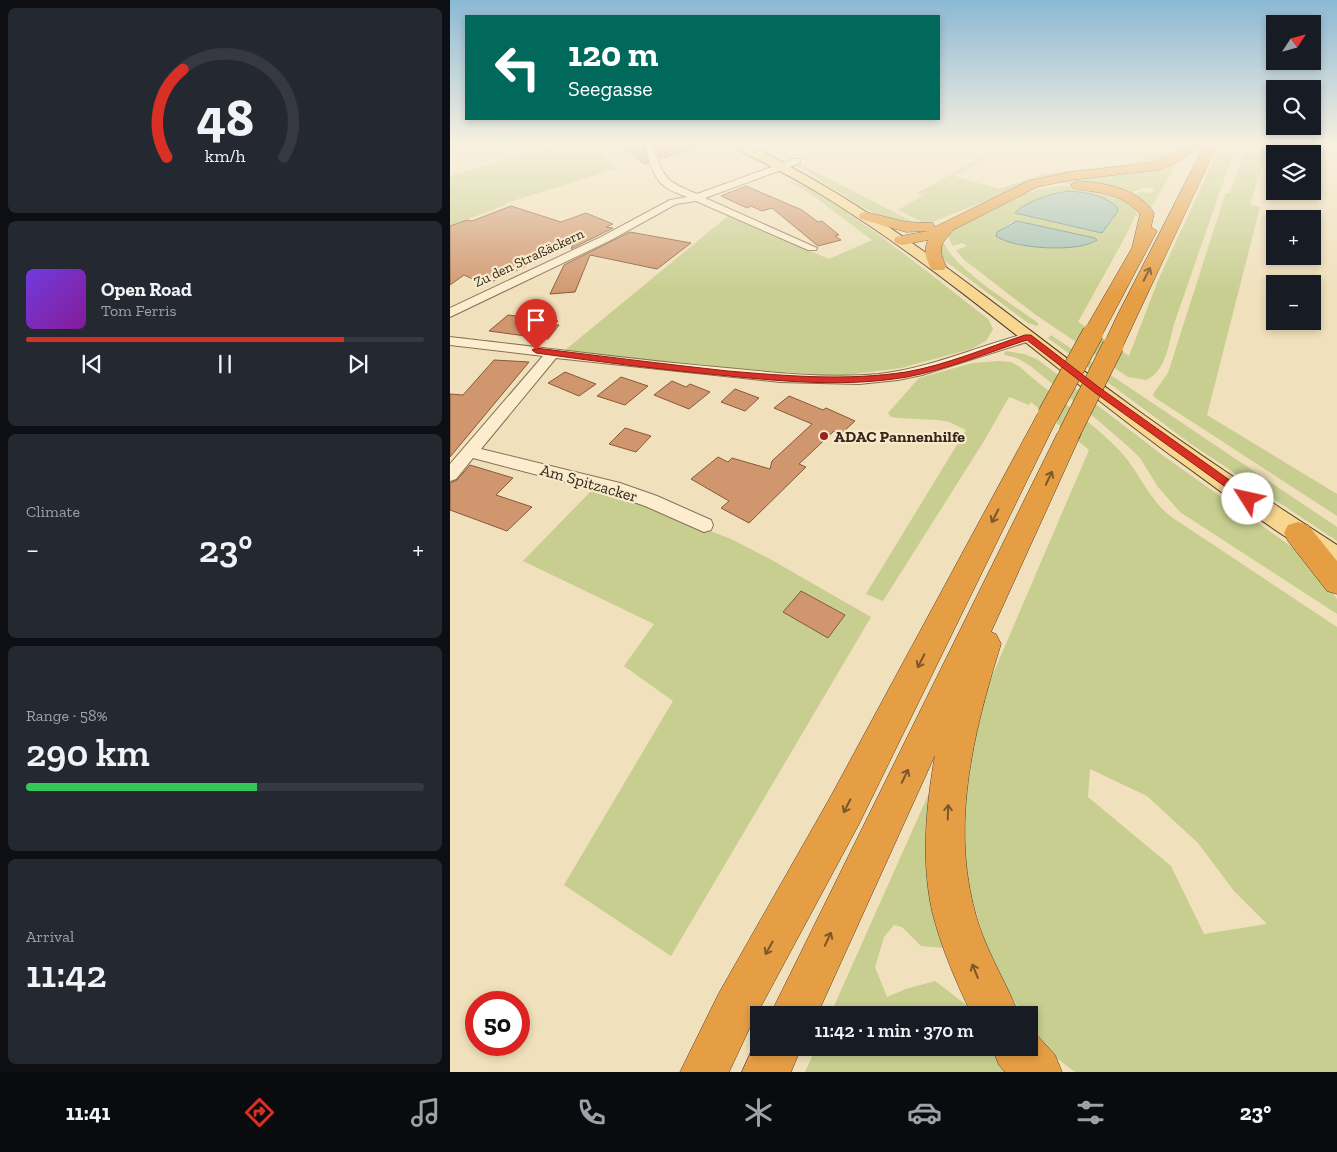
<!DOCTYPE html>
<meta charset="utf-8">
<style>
body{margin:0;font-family:"Zilla Slab",serif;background:#242831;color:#f1f3f6;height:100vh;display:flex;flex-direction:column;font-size:19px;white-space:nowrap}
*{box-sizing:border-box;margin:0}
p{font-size:16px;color:#9ea1a6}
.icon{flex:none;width:28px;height:28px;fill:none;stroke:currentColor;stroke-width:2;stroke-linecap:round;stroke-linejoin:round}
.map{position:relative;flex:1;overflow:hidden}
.side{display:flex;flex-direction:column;gap:8px;padding:8px;background:#0d0f14;width:450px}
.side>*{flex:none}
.hud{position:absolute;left:15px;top:15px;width:475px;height:105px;border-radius:0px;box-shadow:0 2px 8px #0003;background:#00695c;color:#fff;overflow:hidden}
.needle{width:32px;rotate:54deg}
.controls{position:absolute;left:816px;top:15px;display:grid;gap:10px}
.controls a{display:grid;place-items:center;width:55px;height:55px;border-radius:0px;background:#171b24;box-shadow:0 2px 8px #0003;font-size:25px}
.speed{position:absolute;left:15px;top:991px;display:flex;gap:10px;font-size:25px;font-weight:700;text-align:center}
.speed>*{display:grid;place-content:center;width:65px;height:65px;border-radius:50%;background:#171b24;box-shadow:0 2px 8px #0003;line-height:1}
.speed .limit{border:8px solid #d22;background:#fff;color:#111}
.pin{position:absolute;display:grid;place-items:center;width:42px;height:42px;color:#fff;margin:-51px -21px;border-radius:50% 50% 50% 0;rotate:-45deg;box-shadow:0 0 5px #0007}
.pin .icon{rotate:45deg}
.me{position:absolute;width:55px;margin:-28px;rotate:305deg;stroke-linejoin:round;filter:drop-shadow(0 0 4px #0008)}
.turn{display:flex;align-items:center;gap:18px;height:105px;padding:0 20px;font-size:22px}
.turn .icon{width:65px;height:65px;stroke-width:2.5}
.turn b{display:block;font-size:35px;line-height:42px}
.big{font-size:38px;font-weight:600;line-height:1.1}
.side .card{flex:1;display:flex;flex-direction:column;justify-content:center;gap:8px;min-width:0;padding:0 18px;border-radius:8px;background:#242831}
.side .dial{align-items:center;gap:0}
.dial svg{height:130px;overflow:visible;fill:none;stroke:#363941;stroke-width:7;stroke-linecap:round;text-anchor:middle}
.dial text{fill:#f1f3f6;stroke:none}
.song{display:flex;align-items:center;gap:15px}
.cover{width:60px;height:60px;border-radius:8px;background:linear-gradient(135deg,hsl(260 70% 55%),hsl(290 70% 35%))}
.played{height:5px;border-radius:2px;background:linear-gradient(90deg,#d93025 80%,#363941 80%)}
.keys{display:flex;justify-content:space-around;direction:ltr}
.heat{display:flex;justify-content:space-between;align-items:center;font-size:28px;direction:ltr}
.charge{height:8px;border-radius:4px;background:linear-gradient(90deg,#34c759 58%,#363941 0)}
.trip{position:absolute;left:300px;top:1006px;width:288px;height:50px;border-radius:0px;background:#171b24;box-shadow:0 2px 8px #0003;font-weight:600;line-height:50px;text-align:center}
.dock{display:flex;height:80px;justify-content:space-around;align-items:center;background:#090b0e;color:#9ea1a6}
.dock .icon{width:35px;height:35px}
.dock .current{color:#d93025}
.dock b{font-size:22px;color:#f1f3f6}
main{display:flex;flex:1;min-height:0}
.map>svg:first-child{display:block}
</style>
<main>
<section class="side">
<div class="card dial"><svg viewBox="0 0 100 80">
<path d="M14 69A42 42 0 1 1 86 69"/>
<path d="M14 69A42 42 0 0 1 24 15" stroke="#d93025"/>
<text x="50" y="56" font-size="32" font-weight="700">48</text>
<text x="50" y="72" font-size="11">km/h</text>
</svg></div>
<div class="card">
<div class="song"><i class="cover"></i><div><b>Open Road</b><p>Tom Ferris</p></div></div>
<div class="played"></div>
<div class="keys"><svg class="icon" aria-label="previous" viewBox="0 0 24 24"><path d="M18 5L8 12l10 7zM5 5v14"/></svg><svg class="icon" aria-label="pause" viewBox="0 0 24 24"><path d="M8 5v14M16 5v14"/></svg><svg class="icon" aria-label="next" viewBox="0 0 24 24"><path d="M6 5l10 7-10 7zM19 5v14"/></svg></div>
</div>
<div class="card"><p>Climate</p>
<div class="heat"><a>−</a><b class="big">23°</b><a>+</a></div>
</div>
<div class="card"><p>Range · 58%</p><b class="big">290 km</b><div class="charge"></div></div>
<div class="card"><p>Arrival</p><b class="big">11:42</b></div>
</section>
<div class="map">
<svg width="887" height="1072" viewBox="0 0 887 1072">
<rect width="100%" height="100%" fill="#f0e0bb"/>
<path fill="#c7ce8f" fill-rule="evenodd" d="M106,145H140L153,157L168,168L56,203L58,204L0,226V176Z
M666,145H734L726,154L707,163L583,182L480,223L476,224L448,210L472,196L467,193L531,158L535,159L504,176L549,189L593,174L676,164L697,159Z
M771,145H786L723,327C719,345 715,372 696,380L678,377L586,315L513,259L506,250L517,246L512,243L503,246L497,236L501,230C542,209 584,180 633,187C642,188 650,192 659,194C671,198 684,203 688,216H685L674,239L628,322L679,356L709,278ZM621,191L643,194L663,219L652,233L566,211L596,196ZM562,222L646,242L633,246H576L568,245L545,234Z
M796,145H818L800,205L810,207L757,415L887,494V516L704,397L703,394L718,373L771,207L776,193H780Z
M727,162L699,212L679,195L695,192L702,193L704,189L696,187L679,193L636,184L604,183C645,174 687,176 727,162Z
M348,165L354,166L469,225C432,226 386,190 355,170L346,166Z
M338,180C370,191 398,213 426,233C464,261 501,290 538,319L543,329L536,341L521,349L451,368L388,376L108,356L278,216L379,259L422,240L362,195Z
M493,242C507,271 561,303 588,323V326L578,323L495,261L492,256L489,243Z
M601,335L887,527V541L741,444L598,338Z
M556,351L574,354L587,359L715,457L842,547L876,584L887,599V614L730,512L708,487L690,458L682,450L650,422L579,365L567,358L555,355L554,353Z
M549,361L561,362L570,367C601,395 643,422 671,452C689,472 698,498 720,516L887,627V1072H625C607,1058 579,1039 579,1015H573L555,986L534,938L520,892L513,847L517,773L528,709L639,450L581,402L579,405L559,397L534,441L433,601L416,594L516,430L499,422L488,420L448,418L441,417L438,413L469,378L523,363ZM640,769L697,796L748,843L784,891L817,924L754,934L721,866L638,797Z
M145,487L281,539L320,559L421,617L221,956L114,885L223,701L174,666L204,624L73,561Z
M484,782L494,948L471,946L452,927L444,925L434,937L425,967L437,997L456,989L485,981L519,1007L523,1015H380Z
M366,1048H543L560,1072H355Z"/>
<path fill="#a0c0b6" stroke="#678e84" d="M621,191C638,193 654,195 667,207L668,211L652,233L565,213C575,201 606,192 621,191Z
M567,221L645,238L647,240C630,253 563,249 546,236L547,232Z"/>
<path fill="#d0976f" stroke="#885839" d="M171,145H193L198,163L194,164Z
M205,145H244L245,148L210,159Z
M296,186L352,210L368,222L372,221L389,235L385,236L391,240L368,246L322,208L312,211L301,206L297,208L271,196Z
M61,206L111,222L136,213L163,224L156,227L163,228L121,249L123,244L35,285L14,275L0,285V226L17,220L22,221Z
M180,232L241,243L207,269L140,255L125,292L100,294L114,265Z
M58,315L108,321L104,325H109L98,339L39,331Z
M44,360L79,362L0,457V394L13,395Z
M115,372L146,384L129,396L98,383Z
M171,377L198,386L175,405L147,396Z
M222,381L236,387L240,384L260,392L239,409L204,395Z
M285,389L309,398L295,411L271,402Z
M339,396L373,410L376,408L405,421L391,434L384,431L349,464L356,467L299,523L271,508L279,501L241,479L268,457L278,462L282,458L320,469L322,461L362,424L324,408Z
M175,428L201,436L186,452L159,444Z
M20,465L63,478L46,495L82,507L57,531L0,510V483L7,480Z
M351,591L395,615L378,638L333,612Z"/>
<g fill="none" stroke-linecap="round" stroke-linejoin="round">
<defs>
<path id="minor" d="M195,145H203C213,179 216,181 247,194L344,159H350V163L255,198L367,248L366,250H358L246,201L226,204L159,241L0,317V308L151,237L220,200L237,197C230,194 220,191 214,186C203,177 198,159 195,145Z
M578,333L583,334L585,337L583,340L472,375L448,380L409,384L330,382L106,358L31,449L170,483L207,496L261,520L263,525L261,530L254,532L195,506L161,494L23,458L6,479L0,481V464L93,356L0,345V337C89,347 177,359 266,367C320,372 374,379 429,374C481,368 528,346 578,333Z"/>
<path id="major" d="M282,145C308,145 335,164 357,176C473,242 573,328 680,405C748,454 817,500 887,545V568C868,562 852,548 836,537C803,515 771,492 740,469C618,382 507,279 380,200C349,180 316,164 283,147Z"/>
<path id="highway" d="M738,145L750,146L728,162L708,170L620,180L587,187L503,230C491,244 487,247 496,266L494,270H482C476,260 473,250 478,240L452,245L446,243L444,240L446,237L478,231L456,232L411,219L409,216L411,213L416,212L456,222L483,223L485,227L578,181L620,172L702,163L720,156Z
M755,145H767L673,346L670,350L663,352L656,350L653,346L666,318Z
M628,181C656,183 687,188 704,213L701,227L707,231L653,333L650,337L643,339L636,337L633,333L682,248L690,214C669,191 650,194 623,188L621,185Z
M598,408L606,410L609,415L409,824L301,1025L279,1072H230L269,993L381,796L587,415L590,410Z
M619,426L627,428L631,434L541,632L546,634L551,644C523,734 498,831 529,925C539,956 557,984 569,1015H522C506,982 491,947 482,911C471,861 476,806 485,755L367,1015H320L607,434L611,428Z
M848,522L858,525L887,561V594L877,591L838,541L834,533L838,525Z
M579,1029L583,1031L605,1055L612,1072H555L549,1065L542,1048H579Z
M309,1034V1048H351L341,1072H292Z"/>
</defs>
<use href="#minor" stroke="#886f54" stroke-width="2"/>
<use href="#major" stroke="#553d29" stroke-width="2"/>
<use href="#highway" stroke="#553d29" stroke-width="1"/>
<use href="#minor" fill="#fbedce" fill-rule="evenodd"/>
<use href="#major" fill="#f7d68f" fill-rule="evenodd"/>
<use href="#highway" fill="#e69e45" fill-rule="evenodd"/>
<defs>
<path id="highway-bridge" d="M598,415L643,333
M619,434L663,346"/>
</defs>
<use href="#highway-bridge" stroke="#553d29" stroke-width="22" stroke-linecap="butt"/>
<use href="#highway-bridge" stroke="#e69e45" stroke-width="21"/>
</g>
<defs><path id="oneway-shaft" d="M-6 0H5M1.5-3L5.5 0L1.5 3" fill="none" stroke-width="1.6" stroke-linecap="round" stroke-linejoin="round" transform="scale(1.25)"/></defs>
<g stroke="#7c572b">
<use href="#oneway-shaft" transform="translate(697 274) rotate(-63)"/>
<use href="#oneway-shaft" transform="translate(599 478) rotate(-65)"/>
<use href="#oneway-shaft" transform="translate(545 516) rotate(117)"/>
<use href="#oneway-shaft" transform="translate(471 661) rotate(117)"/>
<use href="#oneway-shaft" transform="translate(455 776) rotate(-64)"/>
<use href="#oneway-shaft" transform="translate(397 806) rotate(117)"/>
<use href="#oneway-shaft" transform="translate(498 812) rotate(-88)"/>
<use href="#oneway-shaft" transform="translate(378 939) rotate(-65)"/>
<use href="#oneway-shaft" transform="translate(319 948) rotate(119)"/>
<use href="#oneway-shaft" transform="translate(525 971) rotate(-112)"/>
</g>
<linearGradient id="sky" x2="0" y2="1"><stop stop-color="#8bb9d4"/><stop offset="0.49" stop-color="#f8f1e0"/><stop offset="1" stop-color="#f8f1e0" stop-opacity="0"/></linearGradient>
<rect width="887" height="295" fill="url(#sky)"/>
<path fill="#d93025" stroke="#8d1f18" d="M575,335H581L650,388L802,496L804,499L802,501H795L644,392L577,340C537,353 498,369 457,377C398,387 338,382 279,376C214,370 150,362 86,353L82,350L86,348C150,356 214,364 278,371C338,376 396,381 456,372C496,365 536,348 575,335Z"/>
<circle fill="#9a2123" stroke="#f7eacb" stroke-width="2" cx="374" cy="436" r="5"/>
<g text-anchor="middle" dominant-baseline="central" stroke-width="4.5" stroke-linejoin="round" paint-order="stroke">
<g font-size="14" fill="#36271a" stroke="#f7eacb">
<text transform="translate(79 258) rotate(-25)">Zu den Straßäckern</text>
</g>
<g font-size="16" font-weight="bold" fill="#36271a" stroke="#f7eacb" text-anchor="start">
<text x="384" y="436">ADAC Pannenhilfe</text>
</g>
<g font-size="16" fill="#36271a" stroke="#f7eacb">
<text transform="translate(139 483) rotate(16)">Am Spitzacker</text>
</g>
</g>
</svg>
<div class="controls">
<a><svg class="needle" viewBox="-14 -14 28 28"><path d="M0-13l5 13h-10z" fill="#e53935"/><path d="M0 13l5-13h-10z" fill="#9ea1a6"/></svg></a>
<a><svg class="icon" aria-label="search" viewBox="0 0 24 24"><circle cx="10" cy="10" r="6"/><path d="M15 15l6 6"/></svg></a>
<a><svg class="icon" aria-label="layers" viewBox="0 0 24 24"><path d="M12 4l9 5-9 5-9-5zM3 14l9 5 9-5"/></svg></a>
<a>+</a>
<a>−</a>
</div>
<div class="speed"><div class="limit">50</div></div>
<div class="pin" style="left:86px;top:350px;background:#d93025"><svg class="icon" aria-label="arrive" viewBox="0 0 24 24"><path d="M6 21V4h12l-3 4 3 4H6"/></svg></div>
<svg class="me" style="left:798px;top:499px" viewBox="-20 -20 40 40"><circle r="19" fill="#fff"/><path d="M0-13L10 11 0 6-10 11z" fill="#d93025"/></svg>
<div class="trip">11:42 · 1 min · 370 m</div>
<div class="hud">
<div class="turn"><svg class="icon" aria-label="left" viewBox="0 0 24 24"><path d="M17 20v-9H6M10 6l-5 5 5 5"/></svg><div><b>120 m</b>Seegasse</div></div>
</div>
</div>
</main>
<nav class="dock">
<b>11:41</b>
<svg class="icon current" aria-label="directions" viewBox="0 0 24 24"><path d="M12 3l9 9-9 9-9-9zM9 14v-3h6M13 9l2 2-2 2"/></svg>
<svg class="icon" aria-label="music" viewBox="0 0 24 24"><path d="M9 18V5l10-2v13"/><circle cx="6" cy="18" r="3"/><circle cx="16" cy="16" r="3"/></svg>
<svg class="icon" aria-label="phone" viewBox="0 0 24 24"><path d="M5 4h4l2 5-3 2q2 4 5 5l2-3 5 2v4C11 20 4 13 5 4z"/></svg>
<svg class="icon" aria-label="climate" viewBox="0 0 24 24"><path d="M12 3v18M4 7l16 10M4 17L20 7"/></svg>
<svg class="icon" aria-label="car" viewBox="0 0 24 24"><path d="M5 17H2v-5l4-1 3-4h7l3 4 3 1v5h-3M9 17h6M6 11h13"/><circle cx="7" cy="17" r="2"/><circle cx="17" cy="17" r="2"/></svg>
<svg class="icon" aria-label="filters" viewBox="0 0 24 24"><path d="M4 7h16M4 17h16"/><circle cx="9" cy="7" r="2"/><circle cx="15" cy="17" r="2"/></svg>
<b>23°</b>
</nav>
